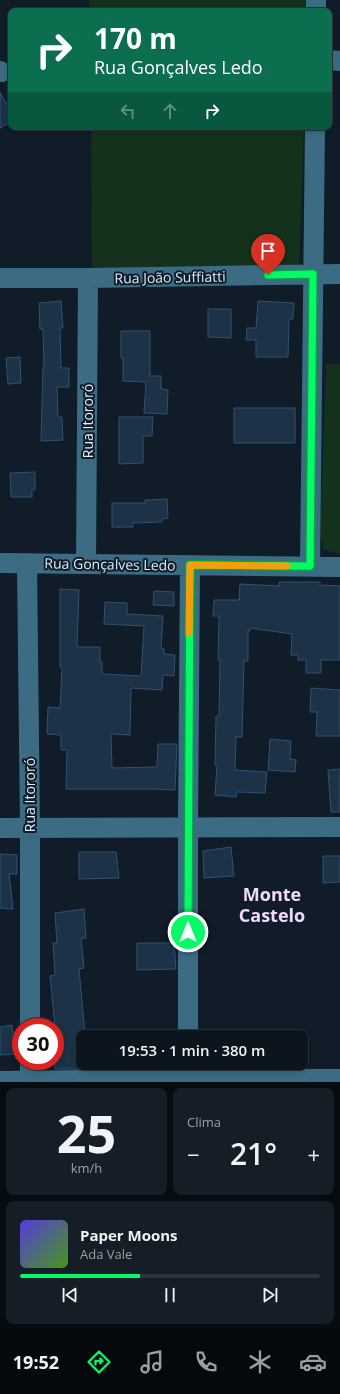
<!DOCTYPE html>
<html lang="pt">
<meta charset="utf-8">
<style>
body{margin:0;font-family:"Open Sans",sans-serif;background:#151e26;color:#f1f3f6;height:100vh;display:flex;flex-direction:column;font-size:15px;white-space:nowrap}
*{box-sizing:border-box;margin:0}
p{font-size:13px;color:#9a9fa4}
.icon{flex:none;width:22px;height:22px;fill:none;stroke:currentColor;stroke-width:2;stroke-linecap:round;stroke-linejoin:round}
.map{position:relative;height:1082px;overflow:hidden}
.sheet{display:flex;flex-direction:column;gap:6px;padding:6px;background:#070c10;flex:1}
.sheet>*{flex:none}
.banner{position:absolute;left:8px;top:8px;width:324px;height:122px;border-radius:8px;box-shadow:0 2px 6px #0003,0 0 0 1px #2c343b;background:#0b6e4f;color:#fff;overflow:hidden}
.speed{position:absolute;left:12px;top:1018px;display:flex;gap:8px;font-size:20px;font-weight:700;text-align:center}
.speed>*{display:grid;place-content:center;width:52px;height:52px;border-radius:50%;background:#0c151d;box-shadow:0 2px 6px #0003,0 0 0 1px #2c343b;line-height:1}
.speed .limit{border:6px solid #d22;background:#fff;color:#111}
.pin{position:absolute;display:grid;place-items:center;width:34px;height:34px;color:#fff;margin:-41px -17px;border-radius:50% 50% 50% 0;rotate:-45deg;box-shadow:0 0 4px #0007}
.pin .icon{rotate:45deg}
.me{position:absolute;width:44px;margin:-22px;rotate:0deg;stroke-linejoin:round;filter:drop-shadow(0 0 3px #0008)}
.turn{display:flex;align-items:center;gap:14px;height:84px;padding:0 20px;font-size:18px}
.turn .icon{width:52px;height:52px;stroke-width:2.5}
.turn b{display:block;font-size:28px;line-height:34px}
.lanes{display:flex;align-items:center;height:38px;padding:0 20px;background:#0003;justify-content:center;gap:20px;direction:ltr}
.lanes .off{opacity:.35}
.big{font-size:30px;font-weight:600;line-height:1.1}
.sheet .card{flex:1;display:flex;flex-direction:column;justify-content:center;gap:6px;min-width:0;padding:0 14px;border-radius:8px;background:#151e26}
.sheet .dial{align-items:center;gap:0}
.dial b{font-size:52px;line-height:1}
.song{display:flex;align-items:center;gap:12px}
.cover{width:48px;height:48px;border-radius:6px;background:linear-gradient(135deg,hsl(250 70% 55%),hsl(100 70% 35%))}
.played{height:4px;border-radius:2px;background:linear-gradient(90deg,#08f967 40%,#2c343b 40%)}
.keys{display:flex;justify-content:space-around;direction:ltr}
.heat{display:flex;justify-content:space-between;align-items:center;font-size:22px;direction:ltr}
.sheet .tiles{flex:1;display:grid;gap:6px;grid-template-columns:1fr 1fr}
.card:last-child{grid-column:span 2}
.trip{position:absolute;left:76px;top:1030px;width:232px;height:40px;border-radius:8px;background:#0c151d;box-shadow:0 2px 6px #0003,0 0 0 1px #2c343b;font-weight:600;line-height:40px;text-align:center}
.tabs{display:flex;height:64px;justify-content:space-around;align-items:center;background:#05080c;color:#9a9fa4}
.tabs .icon{width:28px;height:28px}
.tabs .active{color:#08f967}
.tabs b{font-size:18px;color:#f1f3f6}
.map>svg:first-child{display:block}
</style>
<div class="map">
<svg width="340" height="1082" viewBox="0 0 340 1082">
<rect width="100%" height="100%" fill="#101c27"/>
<path fill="#13311b" d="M89,0H307V11H90Z
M91,127H304L299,271L92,273Z
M326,364H340V554L323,549L320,534Z"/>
<path fill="#1d3247" stroke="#2f5173" d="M0,92L11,112V122L0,128Z
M61,301L63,328H60L61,368H69V387H57L58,417H62L63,440L41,441L43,367H44L43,329H40L39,303Z
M258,301L294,303L293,319H289L288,357H256V340H246L247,328H256Z
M208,309H231V338L208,337Z
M121,331H150V376H161V389L168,390L167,414L144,413L146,382L123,381V358H121Z
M20,357L21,383L8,384L6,358Z
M234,408H295V443H234Z
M119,417H153L152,436H143V463L119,464Z
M35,472V490H32V497H11L10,473Z
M167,499L168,518L162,519V522L133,523V527H112V503H145V500Z
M279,582H320V585L340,586V660H321V673H306V660H298V655H291L292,634L250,628V631H248V661H244L242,737H236L235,770L267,772L265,793L237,792L236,797L215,795L217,766L215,765L216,716H219L220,660H218L219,616H213L214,600H239L240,584L279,586Z
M60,589L79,590L77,647H100V662H102V674L141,676L144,626L104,624L105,602L127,603V614L163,616L161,648L164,649V654L175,655L174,676L163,675L162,690L131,688L130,735L111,734L112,768L157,767L158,744H177L175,790L151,789H66L67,750H61V735L47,734L48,707L60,708L62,668L60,667Z
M154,591L174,592V606L153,605Z
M311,688L340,690V736H316L317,712H310Z
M270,739L291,741L290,759L296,760L295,772L268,770Z
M340,769V812H331L328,770Z
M231,847L234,876L204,878L203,851Z
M79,852H116L119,878L79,879Z
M0,854L17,855V874H9L13,909L0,908Z
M323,856H340V882L323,883Z
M84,909L86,938H81L84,968L79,969L85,1034H83V1069H55V1027L50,976L55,975L53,943H57L55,913Z
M137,943H174L176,969L137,970Z
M12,1025L15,1054L0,1055V1027Z"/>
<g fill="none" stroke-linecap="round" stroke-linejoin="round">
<path stroke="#3c6c84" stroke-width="20" d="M316,0V11
M329,60L340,61
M0,71L2,72
M0,278H88L340,274
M0,563L340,567
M27,563L30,828V1027
M86,564L88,278
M310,566L315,127
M0,828L340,827
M188,1037V827L190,565
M30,1061V1082
M0,1081L188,1079H340"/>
</g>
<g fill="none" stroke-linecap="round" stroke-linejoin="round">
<defs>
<path id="route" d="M188,932L190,565L310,566L313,274L268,275"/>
</defs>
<use href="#route" stroke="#05a243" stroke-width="10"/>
<use href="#route" stroke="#08f967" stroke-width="7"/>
<path stroke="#f59e0b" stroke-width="7" d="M189,633L190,565L287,566"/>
</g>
<g text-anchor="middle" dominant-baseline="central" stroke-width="4" stroke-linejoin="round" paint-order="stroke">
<g font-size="14" fill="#d7eefe" stroke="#101c27">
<text transform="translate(170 277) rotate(-1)">Rua João Suffiatti</text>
<text transform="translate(87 421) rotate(-90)">Rua Itororó</text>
<text transform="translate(110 564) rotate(1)">Rua Gonçalves Ledo</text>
<text transform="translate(29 795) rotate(-90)">Rua Itororó</text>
</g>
<g font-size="18" font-weight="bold" fill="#f1d9fe" stroke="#101c27">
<text x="272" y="894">Monte<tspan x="272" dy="21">Castelo</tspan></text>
</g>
</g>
</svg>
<div class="speed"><div class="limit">30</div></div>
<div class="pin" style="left:268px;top:275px;background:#d93025"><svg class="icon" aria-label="arrive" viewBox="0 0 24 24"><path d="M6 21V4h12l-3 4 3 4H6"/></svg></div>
<svg class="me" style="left:188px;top:932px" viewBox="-20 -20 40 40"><circle r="17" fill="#08f967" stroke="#fff" stroke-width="3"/><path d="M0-11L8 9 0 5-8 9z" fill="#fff"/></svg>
<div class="trip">19:53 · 1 min · 380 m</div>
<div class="banner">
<div class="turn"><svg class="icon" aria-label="right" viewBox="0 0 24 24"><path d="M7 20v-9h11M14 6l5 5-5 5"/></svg><div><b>170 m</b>Rua Gonçalves Ledo</div></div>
<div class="lanes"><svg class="icon off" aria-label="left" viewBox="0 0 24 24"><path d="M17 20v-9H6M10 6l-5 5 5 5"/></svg><svg class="icon off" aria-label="ahead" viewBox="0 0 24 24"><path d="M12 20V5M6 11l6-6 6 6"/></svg><svg class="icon" aria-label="right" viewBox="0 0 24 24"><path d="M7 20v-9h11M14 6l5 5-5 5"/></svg></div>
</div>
</div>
<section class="sheet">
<div class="tiles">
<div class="card dial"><b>25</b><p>km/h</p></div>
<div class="card"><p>Clima</p>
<div class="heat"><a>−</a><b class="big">21°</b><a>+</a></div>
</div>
<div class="card">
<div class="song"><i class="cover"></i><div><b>Paper Moons</b><p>Ada Vale</p></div></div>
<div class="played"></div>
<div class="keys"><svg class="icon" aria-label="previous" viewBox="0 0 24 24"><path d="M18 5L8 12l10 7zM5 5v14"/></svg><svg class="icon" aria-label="pause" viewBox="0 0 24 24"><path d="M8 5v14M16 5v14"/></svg><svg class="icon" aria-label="next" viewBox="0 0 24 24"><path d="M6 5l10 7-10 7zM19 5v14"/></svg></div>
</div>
</div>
</section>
<nav class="tabs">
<b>19:52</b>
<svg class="icon active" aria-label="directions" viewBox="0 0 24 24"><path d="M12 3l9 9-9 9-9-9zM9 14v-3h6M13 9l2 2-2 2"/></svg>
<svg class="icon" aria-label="music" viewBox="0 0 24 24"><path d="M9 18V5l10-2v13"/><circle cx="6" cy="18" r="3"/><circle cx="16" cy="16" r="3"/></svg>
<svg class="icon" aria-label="phone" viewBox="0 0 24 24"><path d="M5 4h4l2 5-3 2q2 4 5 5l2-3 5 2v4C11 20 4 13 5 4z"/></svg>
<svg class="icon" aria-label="climate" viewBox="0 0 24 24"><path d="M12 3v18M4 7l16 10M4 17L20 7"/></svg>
<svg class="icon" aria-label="car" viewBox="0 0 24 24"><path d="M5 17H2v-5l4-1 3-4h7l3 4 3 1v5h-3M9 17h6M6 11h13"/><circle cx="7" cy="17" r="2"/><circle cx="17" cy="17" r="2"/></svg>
</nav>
